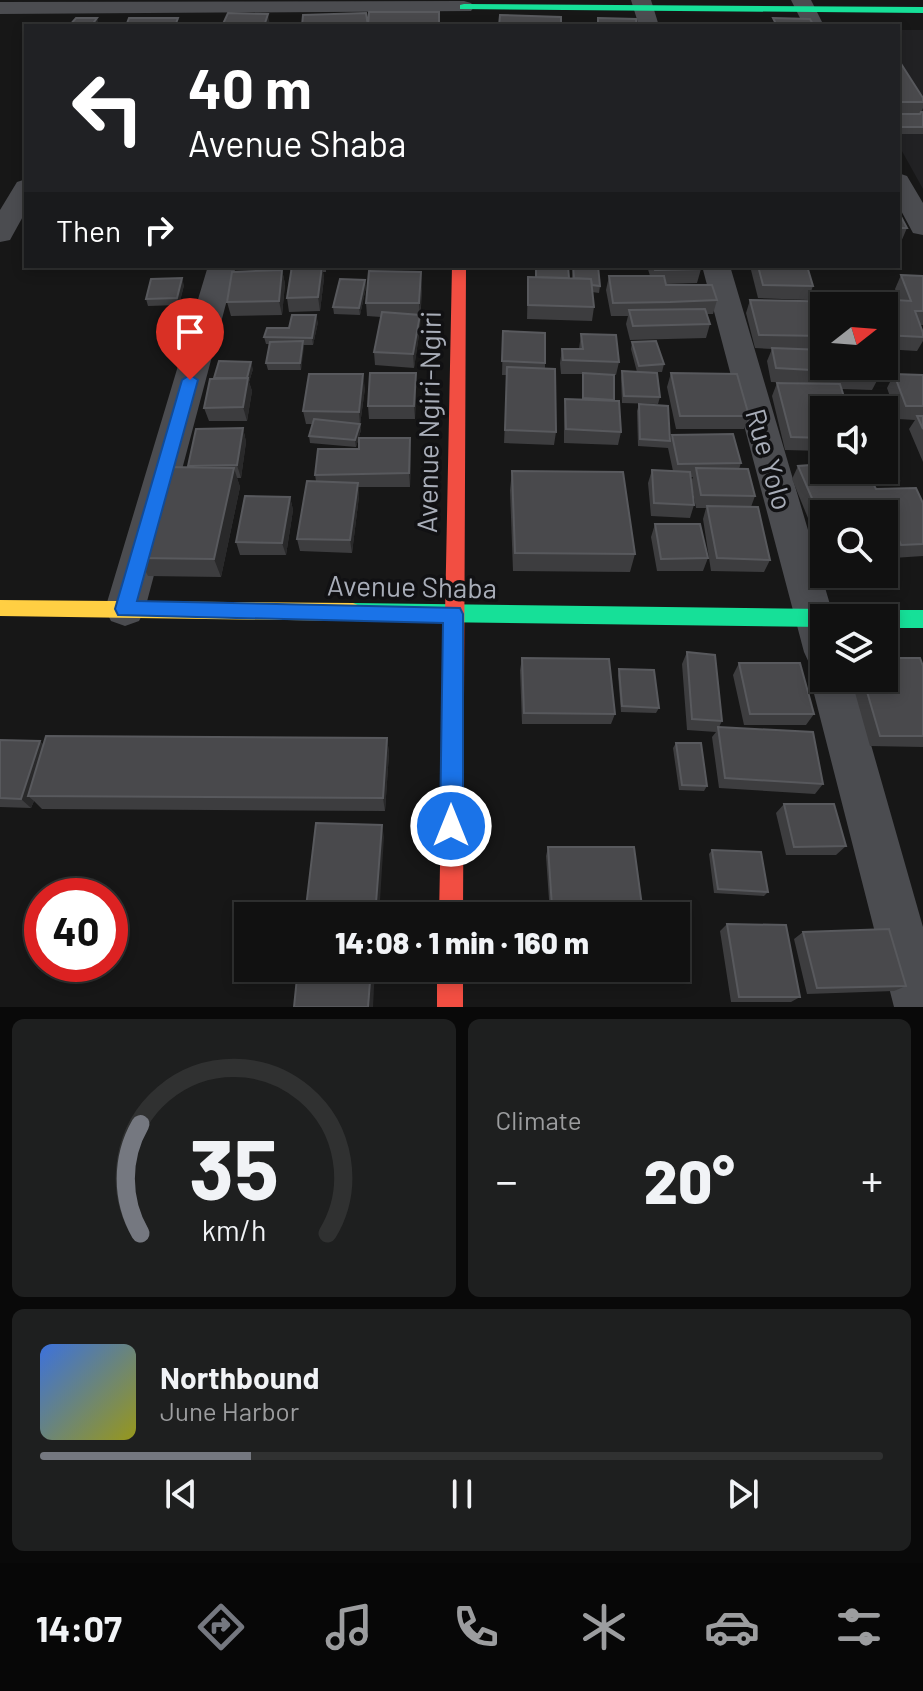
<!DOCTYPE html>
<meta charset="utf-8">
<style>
body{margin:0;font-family:Barlow,sans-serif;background:#1e1f1f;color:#f1f3f6;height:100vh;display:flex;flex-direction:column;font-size:30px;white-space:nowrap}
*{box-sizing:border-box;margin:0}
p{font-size:26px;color:#9c9d9f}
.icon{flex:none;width:44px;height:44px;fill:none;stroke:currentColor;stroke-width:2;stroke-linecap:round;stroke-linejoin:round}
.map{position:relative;height:1007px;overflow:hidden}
.side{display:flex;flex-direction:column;gap:12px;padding:12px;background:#090909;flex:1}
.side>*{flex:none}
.top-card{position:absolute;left:24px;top:24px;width:876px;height:244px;border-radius:0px;box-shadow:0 4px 12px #0003,0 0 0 2px #303131;background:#202124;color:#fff;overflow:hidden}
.needle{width:52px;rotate:73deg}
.tools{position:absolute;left:810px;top:292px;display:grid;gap:16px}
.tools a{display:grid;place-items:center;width:88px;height:88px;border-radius:0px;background:#111;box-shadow:0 4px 12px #0003,0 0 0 2px #303131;font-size:40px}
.speed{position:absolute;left:24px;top:878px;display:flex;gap:16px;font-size:40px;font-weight:700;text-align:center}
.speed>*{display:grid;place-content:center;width:104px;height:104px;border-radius:50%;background:#111;box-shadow:0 4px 12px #0003,0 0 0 2px #303131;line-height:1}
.speed .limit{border:12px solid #d22;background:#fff;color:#111}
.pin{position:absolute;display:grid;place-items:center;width:68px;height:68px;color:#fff;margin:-82px -34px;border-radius:50% 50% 50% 0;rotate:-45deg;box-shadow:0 0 8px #0007}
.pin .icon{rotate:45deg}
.me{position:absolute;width:88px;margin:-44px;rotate:0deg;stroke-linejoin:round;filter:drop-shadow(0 0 6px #0008)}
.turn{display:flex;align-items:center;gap:28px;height:168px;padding:0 32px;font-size:36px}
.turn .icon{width:104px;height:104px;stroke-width:2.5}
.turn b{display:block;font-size:56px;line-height:68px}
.then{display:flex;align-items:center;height:76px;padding:0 32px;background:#0003;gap:16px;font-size:30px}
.big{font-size:60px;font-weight:800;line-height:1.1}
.side .widget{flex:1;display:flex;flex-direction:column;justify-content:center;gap:12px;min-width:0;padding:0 28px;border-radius:12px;background:#1e1f1f}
.side .dial{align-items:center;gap:0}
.dial svg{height:208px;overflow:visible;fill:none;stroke:#303131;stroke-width:7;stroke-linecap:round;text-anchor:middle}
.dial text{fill:#f1f3f6;stroke:none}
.song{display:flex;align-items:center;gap:24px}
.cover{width:96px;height:96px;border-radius:12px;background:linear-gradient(135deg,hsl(220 70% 55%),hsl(60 70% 35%))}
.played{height:8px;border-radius:4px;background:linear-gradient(90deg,#757880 25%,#303131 25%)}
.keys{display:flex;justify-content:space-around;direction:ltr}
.heat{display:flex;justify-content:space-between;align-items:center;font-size:44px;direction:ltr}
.side .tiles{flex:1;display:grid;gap:12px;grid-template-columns:1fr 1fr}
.widget:last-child{grid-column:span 2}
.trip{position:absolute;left:234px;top:902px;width:456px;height:80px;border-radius:0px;background:#111;box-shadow:0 4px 12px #0003,0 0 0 2px #303131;font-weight:800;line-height:80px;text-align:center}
.dock{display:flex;height:128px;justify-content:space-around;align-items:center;background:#070707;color:#9c9d9f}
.dock .icon{width:56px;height:56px}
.dock .selected{color:#757880}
.dock b{font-size:36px;color:#f1f3f6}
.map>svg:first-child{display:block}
</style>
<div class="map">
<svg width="923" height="1007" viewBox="0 0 923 1007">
<rect width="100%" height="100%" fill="#171717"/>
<path fill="#212123" d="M898,30H923V189L898,144Z"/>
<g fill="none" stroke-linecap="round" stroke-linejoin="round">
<path fill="#4b4c50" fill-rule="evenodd" d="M631,0H651L659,26H639Z
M791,0H811L824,26H804Z
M464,1L471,3L474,7L471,11L0,14V2Z
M898,173L907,176L923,203V235L913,233L898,205Z
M26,179V211L10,240L0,242V210L17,182Z
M208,266H236L145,609L139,621L125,626L111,621L105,609Z
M702,266H730L834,618H824V678H852L923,927V1007H894L810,678L815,667L810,665L804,652Z"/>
<path fill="#16e098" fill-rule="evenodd" d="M464,4L923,7V13L460,9V5Z
M353,603L824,609L831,612L834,618H824V627L353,621L346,618L343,612L346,606Z
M884,610H923V628H884V618H875L877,613Z"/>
<path fill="#ffcf43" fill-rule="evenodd" d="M0,600L353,603L360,606L363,612L360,618L353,621L0,616Z"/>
<path fill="#f24e42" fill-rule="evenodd" d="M452,266H466L463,916H439Z
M437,968H463V1007H437Z"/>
</g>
<path fill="#3d3d3f" d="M898,59L923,98V108L921,112H923V134H898Z
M898,228H907L901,242H898Z
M143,266H190L189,270L144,269Z
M289,266H326V272H323L324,278L320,311L289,312L287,298L291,272Z
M387,266H434V270L387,269Z
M536,266L569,278H572L573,266L600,286L599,293L592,292L594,307L592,321L527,319L528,277H536Z
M647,266H700L701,269L697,283L666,284L717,300L713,314H707L710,324L706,338L630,340L626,324L628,316H611L606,290L609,276H650Z
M750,266H807L813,286L808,300L758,298Z
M282,270L285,284L282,315L231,316L227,302Z
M901,275L923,276V325H920L923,333V341L917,351L884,349V306H857L860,298L899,300L895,289Z
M365,280L366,287L360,315L334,314L333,307Z
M184,285L179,305L148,306L146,299Z
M422,286L420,328L414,368L375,365L374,352L381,317L367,316L366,303Z
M750,300L824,306V350L879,377L872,390L842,389L841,385H840L824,410V451L785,450L772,396L777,383H803L771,382L767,361L772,349L755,348L746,313Z
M318,322L313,345H303L301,370H268L266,363L269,344H266L264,337L289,328Z
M503,331L545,363V368L556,432L554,445L504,443L507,375H502Z
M581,334L619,362L616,375H614V401L621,432L618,445L564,443V412L565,399L582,400L583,374H561L560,363L562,349H579Z
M632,342L664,364L662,372H650L660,397L658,404L622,403L621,378L622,371L637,372L631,349Z
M253,369L249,382L252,391L247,421H209L204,408L215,379Z
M671,373L749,416L744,429H676L667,387Z
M894,374L923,375V462L909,429L915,420L898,419L887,388Z
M416,387L415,419H369L368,406Z
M365,388L360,425L361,430L356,447L310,443L309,436L312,424H306L303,411Z
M639,404L670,441L672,435L741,463L739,469L755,496L751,507L770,560L764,572L711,571L703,519L706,508H696L691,482L693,477H691L694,505L690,518L651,516L648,483L652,470L673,471L668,448L638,446L637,411Z
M243,428L246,442L241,478H237L240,487L221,577L148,576L139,558L189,467Z
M411,452L410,487H358L359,496L352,553L300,551L297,539L316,481L315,475Z
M798,466L873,482L870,470H884L899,480L895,486L873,484L876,489L923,503V556L893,558L884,538V514H824V522L810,523L792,479Z
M512,471L635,554L630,572L513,571L510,490Z
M290,497L293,510L286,555H240L236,542Z
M655,524L708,558L703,571H657L651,537Z
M687,652L722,721L719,727L823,784L815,794L719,788L712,737L716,732L687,730L682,664Z
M522,658L615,714L611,724H522L520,670Z
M739,663L814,714L806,725H744L733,675Z
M923,666V747L870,746L851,678H884Z
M619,669L659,708L656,713L621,712L618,675Z
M387,738L389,753L385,811L42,809L34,801L31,808L0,807V740L43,744Z
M676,743L707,786L704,791L679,790L673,748Z
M784,804L846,846L836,855H786L776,813Z
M548,847L642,906L637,913L550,914L546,856Z
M712,850L768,892L764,896L714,893L709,854Z
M727,924L800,997L791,1002H731L720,931Z
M803,932L906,986L894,991L807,994L794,939Z"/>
<path fill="#29292a" d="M268,14L270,26H264Z
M97,18L99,25L98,26H91Z
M322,266L324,278L320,311L318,297Z
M282,270L285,284L282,315L279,301Z
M421,272L422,286L420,317L419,303Z
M182,278L184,285L179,305L177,298Z
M365,280L366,287L360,315L359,308Z
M316,315L318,322L313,345L312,338Z
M420,315V328L414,368L413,354Z
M303,341L304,348L301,370L300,363Z
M251,362L253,369L249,382L252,391L247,421L243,407L246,379Z
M416,373V387L415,419L414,406Z
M363,374L365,388L360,425L359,412Z
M360,424L361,430L356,447L355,440Z
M243,428L246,442L241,478L237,465Z
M410,438L411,452L410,487L409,473Z
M234,468L240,487L221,577L214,559Z
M358,483L359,496L352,553L350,540Z
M290,497L293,510L286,555L282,543Z
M387,738L389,753L385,811L383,798Z
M40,741L50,751L28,796L34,801L31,808L21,799Z
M382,825L384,837L379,916H375Z
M371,968H375L373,1007H368Z"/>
<path fill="#49494c" stroke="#58595d" stroke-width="2" d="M369,12H439V26H368Z
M228,13L268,14L264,26H222Z
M366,13L368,26H302L303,15Z
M500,15L561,17V26H499Z
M76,18H97L91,26H69Z
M129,18H178L175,26H126Z
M598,18L636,19L637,26H598Z
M773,18L810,19L814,26H777Z
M898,59L923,98V102H899L898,100Z
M921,112H923V127H901L898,121V114H920Z
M898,211L907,228H898Z
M292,266H322L318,297L287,298Z
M536,266H568L569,278L536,277Z
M573,266H598L600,286L592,285L591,279L574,278Z
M654,266H700L701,269L655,270Z
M758,266H807L813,286L763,285Z
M282,270L279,301L227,302L232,272Z
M369,271L421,272L419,303H366Z
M901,275L923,276V311H915L923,333V337L884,335V306H863L860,298L911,301Z
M609,276H664L666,285H712L717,300L670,302L613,303Z
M528,277L591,279L594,307L528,305Z
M182,278L177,298L146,299L151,279Z
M340,279L365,280L359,308L333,307Z
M750,300L850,302L852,306H824V336L759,335Z
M705,309L710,324L633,326L629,310Z
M382,312L420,315L413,354L374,352Z
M292,315H316L312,338L264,337L267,328H289Z
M503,331L545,333V363L502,361Z
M581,334L616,335L619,362L563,360L562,349H583Z
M303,341L300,363H266L270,342Z
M656,341L664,364L639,366L632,342Z
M772,348L824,350V366H876L879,377L849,375L848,372L776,368Z
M219,361L251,362L247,378H214Z
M507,367L555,369L556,432L505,430Z
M622,371L657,373L660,397L624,396Z
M370,373H416L414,406H368Z
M583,373L614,375V400L583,398Z
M671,373L737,374L749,416H680Z
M309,374H363L359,412L303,411Z
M894,374L923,375V406H906Z
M248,378L243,407L204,408L210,379Z
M777,383L840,384L848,410H824V438L791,437Z
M565,399L619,401L621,432L566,429Z
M639,404L668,406L670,441L640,439Z
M917,416H923V429Z
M314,419L360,424L355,440L309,436Z
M243,428L237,465L188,466L196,429Z
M733,434L741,463L678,464L672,435Z
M359,438H410L409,473L315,475L318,449H359Z
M884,453L894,455L899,480L877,477L875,470H884Z
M824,464V470H866L876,489L916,488L923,503V544L901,545L884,506L817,510L798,466Z
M165,467L234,468L214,559L139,558Z
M696,468L748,469L755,496L701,495Z
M652,470L690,472L694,505L654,503Z
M512,471L623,472L635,554L515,553Z
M307,481L358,483L350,540L297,539Z
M245,496L290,497L282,543L236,542Z
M707,506L758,507L770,560L717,558Z
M655,524H700L708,558L661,559Z
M687,652L715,655L722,721L692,719Z
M522,658L609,659L615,714L524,713Z
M884,658H920L923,666V736H880L863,678H884Z
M739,663H800L814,714H750Z
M619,669L654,670L659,708L622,706Z
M718,727L813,732L823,784L725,778Z
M46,736L387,738L383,798L28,796Z
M0,740L40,741L21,799L0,798Z
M676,743H701L707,786L682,785Z
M784,804H834L846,846L794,847Z
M316,823L382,825L375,916H305Z
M548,847H634L642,906L552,907Z
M712,850L761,852L768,892L718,889Z
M727,924L786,925L800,997H739Z
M889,929L906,986L817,988L803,932Z
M298,968H371L368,1007H294Z"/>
<path fill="#1a73e8" stroke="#114b97" stroke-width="2" d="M190,375L198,380L137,601L460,608L463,614V826L460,834L451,837L443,834L440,826L443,623L118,615L115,609L182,380Z"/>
<g text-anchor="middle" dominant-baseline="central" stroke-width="7" stroke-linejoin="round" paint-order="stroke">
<g font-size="28" fill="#a8adb8" stroke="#111113">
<text transform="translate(428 422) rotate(-89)">Avenue Ngiri-Ngiri</text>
<text transform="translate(770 459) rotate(74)">Rue Yolo</text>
<text transform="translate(412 586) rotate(1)">Avenue Shaba</text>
</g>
</g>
</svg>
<div class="tools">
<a><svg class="needle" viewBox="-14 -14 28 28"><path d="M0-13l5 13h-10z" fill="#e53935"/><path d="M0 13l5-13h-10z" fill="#9c9d9f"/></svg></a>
<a><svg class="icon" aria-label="sound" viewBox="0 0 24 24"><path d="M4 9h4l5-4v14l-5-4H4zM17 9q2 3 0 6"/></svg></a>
<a><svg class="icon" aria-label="search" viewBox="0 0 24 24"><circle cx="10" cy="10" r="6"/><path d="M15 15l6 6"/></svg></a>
<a><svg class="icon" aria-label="layers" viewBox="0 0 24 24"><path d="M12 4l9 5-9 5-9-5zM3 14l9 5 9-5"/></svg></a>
</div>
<div class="speed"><div class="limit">40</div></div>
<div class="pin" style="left:190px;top:380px;background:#d93025"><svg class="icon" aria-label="arrive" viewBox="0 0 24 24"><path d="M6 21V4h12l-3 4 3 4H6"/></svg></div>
<svg class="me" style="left:451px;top:826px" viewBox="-20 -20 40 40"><circle r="17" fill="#1a73e8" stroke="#fff" stroke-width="3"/><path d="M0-11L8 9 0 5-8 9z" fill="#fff"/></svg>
<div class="trip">14:08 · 1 min · 160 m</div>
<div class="top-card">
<div class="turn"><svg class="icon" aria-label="left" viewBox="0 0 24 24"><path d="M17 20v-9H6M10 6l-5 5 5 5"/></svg><div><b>40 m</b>Avenue Shaba</div></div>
<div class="then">Then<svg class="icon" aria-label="right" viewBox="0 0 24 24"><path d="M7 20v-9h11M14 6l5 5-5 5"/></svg></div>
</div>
</div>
<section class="side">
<div class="tiles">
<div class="widget dial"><svg viewBox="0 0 100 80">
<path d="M14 69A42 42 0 1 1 86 69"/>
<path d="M14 69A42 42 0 0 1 14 27" stroke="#757880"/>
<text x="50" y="56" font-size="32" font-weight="700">35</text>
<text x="50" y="72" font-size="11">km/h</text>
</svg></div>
<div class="widget"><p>Climate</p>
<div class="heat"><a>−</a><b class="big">20°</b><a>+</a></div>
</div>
<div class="widget">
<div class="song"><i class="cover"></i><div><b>Northbound</b><p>June Harbor</p></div></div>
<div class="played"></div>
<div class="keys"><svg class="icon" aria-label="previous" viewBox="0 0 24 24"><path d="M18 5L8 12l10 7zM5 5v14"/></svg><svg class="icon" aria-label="pause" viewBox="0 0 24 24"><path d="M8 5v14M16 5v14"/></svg><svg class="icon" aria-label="next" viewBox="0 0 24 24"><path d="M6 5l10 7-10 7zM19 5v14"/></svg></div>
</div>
</div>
</section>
<nav class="dock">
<b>14:07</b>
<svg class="icon selected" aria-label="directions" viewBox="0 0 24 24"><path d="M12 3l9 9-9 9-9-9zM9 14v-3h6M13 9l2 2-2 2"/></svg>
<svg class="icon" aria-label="music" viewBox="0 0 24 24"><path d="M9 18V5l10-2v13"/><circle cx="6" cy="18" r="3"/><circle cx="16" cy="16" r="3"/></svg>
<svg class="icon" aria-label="phone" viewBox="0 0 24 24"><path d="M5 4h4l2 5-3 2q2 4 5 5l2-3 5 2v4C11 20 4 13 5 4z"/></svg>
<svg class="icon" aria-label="climate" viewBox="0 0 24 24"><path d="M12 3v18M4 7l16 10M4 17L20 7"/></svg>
<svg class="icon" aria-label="car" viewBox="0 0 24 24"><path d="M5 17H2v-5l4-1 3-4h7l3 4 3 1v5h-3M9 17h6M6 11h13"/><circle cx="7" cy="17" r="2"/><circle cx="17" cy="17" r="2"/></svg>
<svg class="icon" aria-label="filters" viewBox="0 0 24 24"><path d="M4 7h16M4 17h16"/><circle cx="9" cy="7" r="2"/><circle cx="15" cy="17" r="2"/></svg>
</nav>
